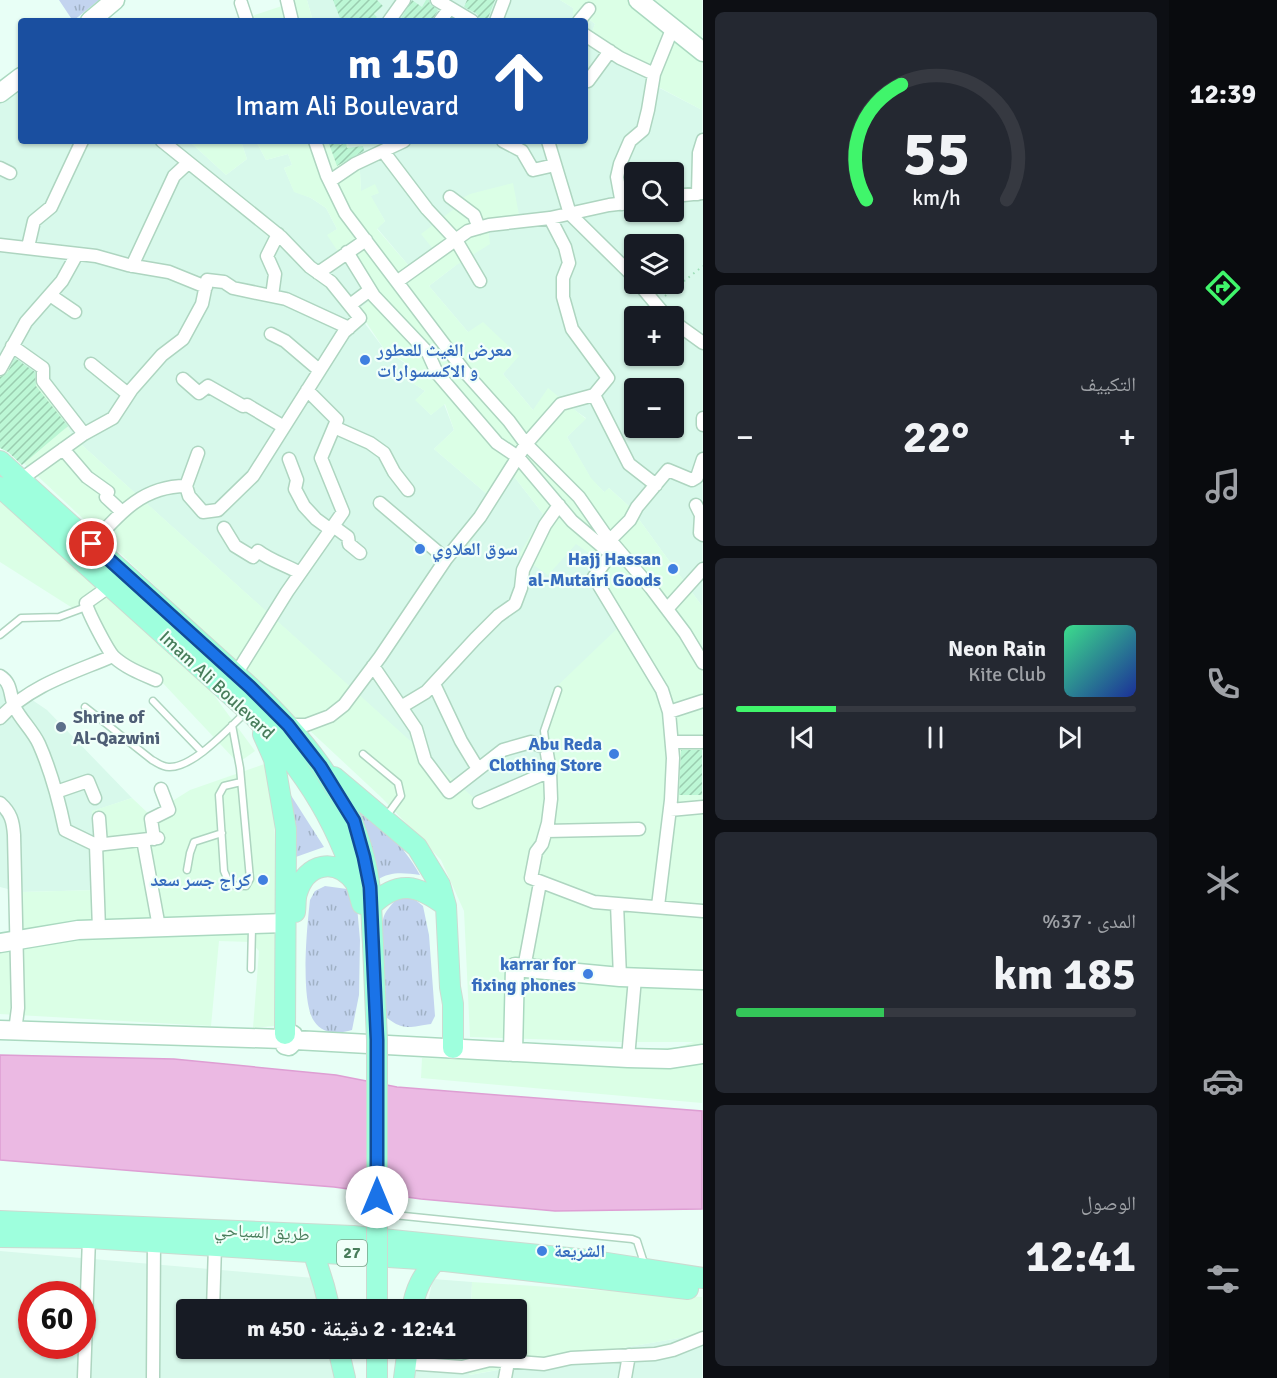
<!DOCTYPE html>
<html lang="ar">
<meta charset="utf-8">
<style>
body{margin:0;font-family:Signika,"Noto Naskh Arabic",sans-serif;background:#242831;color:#f1f3f6;direction:rtl;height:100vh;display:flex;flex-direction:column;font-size:22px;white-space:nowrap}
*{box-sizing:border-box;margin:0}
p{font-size:20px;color:#9ea1a6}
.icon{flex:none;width:33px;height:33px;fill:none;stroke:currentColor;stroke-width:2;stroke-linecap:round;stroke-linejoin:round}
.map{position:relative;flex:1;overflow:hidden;direction:ltr}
.side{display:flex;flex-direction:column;gap:12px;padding:12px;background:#0d0f14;width:466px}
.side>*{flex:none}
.hud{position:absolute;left:18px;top:18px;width:570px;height:126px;border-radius:6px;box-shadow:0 2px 4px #0004;direction:rtl;background:#1a4fa0;color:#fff;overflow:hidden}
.controls{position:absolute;left:624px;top:162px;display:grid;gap:12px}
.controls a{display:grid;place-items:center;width:60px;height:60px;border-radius:6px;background:#171b24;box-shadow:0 2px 4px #0004;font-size:30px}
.speed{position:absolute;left:18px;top:1281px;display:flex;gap:12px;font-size:30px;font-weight:700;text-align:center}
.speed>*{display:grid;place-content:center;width:78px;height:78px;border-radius:50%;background:#171b24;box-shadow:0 2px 4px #0004;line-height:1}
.speed .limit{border:9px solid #d22;background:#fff;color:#111}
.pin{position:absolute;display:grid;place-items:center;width:51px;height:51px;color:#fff;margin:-26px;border:3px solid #fff;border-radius:50%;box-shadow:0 2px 6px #0007}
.me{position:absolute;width:66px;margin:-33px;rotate:0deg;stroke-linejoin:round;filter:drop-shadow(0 0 4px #0008)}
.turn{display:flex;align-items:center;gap:21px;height:126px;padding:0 30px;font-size:27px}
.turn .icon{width:78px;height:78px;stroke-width:2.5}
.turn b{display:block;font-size:42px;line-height:51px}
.big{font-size:45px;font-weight:700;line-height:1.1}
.side .tile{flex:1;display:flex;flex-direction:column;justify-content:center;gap:9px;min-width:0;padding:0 21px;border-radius:9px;background:#242831}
.side .dial{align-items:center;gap:0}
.dial svg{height:156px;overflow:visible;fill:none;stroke:#363941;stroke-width:7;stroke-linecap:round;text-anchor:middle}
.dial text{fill:#f1f3f6;stroke:none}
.song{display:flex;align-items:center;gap:18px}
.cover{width:72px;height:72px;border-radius:9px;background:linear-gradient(135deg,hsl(150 70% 55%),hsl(230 70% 35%))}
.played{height:6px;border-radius:3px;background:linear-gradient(90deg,#40f56b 25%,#363941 25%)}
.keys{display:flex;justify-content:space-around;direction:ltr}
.heat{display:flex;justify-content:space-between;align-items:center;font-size:33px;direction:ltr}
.charge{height:9px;border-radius:4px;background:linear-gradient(90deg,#34c759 37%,#363941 0)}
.trip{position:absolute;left:176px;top:1299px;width:351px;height:60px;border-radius:6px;background:#171b24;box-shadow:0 2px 4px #0004;font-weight:700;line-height:60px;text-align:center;direction:rtl}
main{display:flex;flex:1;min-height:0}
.tabs{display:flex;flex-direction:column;width:108px;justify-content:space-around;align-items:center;background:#090b0e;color:#9ea1a6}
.tabs .icon{width:42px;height:42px}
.tabs .active{color:#40f56b}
.tabs b{font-size:27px;color:#f1f3f6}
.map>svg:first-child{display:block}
</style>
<main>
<nav class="tabs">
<b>12:39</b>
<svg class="icon active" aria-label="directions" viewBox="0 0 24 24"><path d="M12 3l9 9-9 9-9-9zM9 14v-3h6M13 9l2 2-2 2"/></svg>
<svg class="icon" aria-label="music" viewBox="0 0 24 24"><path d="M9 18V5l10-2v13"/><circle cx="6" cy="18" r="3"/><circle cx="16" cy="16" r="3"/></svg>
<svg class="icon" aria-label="phone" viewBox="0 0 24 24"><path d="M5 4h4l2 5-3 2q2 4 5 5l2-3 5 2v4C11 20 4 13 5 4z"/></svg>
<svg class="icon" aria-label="climate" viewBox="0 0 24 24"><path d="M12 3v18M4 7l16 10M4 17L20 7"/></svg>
<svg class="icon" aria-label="car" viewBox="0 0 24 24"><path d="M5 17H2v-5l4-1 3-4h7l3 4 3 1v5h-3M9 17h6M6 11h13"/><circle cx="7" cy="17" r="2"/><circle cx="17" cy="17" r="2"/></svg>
<svg class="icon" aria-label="filters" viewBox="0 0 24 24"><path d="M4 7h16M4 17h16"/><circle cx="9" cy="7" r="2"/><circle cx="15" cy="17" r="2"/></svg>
</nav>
<section class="side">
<div class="tile dial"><svg viewBox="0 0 100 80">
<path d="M14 69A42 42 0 1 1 86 69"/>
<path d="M14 69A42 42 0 0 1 32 10" stroke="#40f56b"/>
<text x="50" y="56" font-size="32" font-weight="700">55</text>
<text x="50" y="72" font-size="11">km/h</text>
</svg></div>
<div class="tile"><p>التكييف</p>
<div class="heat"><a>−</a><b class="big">22°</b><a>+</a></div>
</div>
<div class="tile">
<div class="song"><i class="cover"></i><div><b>Neon Rain</b><p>Kite Club</p></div></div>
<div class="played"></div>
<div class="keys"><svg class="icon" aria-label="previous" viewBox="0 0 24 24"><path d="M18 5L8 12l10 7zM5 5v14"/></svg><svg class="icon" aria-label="pause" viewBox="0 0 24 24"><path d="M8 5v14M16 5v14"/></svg><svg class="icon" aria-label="next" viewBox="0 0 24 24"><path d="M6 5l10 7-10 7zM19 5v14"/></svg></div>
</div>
<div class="tile"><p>المدى · 37%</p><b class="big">185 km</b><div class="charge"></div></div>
<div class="tile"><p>الوصول</p><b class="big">12:41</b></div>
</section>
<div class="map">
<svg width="703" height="1378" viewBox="0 0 703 1378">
<defs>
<pattern id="park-tufts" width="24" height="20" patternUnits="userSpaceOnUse" patternTransform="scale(1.5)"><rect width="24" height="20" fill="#c3d4ef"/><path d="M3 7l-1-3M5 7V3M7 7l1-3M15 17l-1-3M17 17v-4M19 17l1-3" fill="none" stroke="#a0b1c5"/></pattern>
<pattern id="building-hatch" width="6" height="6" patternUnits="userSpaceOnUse" patternTransform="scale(1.5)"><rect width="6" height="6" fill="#bcf7d5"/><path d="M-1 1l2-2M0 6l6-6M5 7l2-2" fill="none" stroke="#9bcdb0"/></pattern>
</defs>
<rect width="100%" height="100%" fill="#e8fff6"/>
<path fill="#d8f9eb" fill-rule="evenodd" d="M307,0H560L573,8V21H313Z
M586,17L595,24L589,41L648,76V82L702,110V131L698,149H703L702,606L630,507L609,488L605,493L591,479L567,437L586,418L573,409L533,410L503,374L518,356L468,332L429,286L455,266L487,218L450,206L455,208L433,249L409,266L377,228L385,221L370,196L378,193L361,191L360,171L347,143L350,141H585ZM634,172H674V212H634ZM634,244H674V284H634ZM634,316H674V356H634ZM634,388H674V428H634Z
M21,78V141H189L226,175L247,159L241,141H256L266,160L288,154L292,165L284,168L294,191L311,198L326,208L337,229L328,235L371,300L358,310L366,325L384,349L406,364L399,374L425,391L416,400L431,415L444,404L454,430L434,449L488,495L505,465L543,514L589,553L627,620L547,770L476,801L73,437L47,388L0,360V96Z
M0,678L47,710L132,798L93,811L99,890L20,892L0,887Z
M0,1251L314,1278L322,1309L186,1310V1348L332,1349L340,1378H0ZM32,1294H82V1346H32Z
M433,1279L472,1282L471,1309L426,1310Z
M702,1334V1378H411L417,1349H470V1375Z"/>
<path fill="#dbffe6" d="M281,0H307L313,21H237L282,6Z
M560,0H702V110L647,81L648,76L588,41L595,24L586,17L573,21V8Z
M189,141H241L247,159L226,175Z
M256,141H350L347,143L360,171L361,191L375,184L379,193L371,196L385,221L377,229L409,266L433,249L421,234L454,209L449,205L470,194L513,183L519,215L487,218L490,244L455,266L429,286L468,332L483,322L519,356L503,374L533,410L548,388L586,419L567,437L591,478L604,492L609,488L630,507L702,606V1103L421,1078L422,1058L646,1065V1049L679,1047L694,1042H619L470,1037L464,911L441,860L382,798L0,441V360L47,388L73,437L477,801L547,770L552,691L626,620L589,553L576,544L548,575L519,555L543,514L505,465L488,495L434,449L454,430L445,404L431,415L415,400L425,391L399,374L406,363L384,349L358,310L370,300L327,235L337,229L326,208L311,198L294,192L284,168L292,165L288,154L266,160Z
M0,489L140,614L208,687L255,751L238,763L160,680L110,656L82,614L0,562Z
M273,761L277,929L283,1025L253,1028L259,951L251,942L219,941L211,1026L0,1014V936L23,928L20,892L99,890L92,811L132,798L150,815L190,790Z
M472,1282L702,1297V1334L469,1375L470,1349L516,1348V1310L471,1309Z"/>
<path fill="url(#park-tufts)" d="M59,0H99L73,21Z
M285,786L324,847L293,858Z
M349,798C377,822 402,842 420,875C404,873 391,871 377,880Z
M325,886L347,889L357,906L360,940L359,995L352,1030C339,1034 323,1035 314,1021C300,1001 307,926 310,900L315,891Z
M413,898L423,906L429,935L435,1016L431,1024C410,1027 404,1031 387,1018C384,996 377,935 384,916C386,911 391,905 395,901C400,898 407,898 413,898Z"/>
<path fill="#ebb9e3" stroke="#de9ed3" stroke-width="1.5" d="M0,1055L174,1059L336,1075L397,1087L702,1111V1209L555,1211L421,1199L334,1187L0,1160Z"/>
<path fill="url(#building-hatch)" d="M333,0H377L383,6L374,14L377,17L371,21H341Z
M412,0L422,7L426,0H429L430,4L438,10L432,21L400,20Z
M467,0H495L487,21H480L477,14L464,7Z
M328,141H339L340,145L346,143L347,148L363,146L364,151L337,166Z
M15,358L35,372L36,386L68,426L22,465L8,452L0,448V377L7,373Z
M681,750H702V795H679Z"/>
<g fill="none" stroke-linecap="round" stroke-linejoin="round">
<defs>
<path id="lane" d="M0,635L21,618L59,617L86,607
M153,701L202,752
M85,707L152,760C158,763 162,767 169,767C193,768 228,729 245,713
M232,725L240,768L250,879L246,886L230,885L224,871L219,795L224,786L241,782
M546,747L544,731L558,690
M363,754L398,783L401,796L385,818
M187,870L190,853L194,842L222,833
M251,969L252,928
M394,1215L632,1239L637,1241L645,1266"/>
<path id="street" d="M287,0L292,21
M437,0L472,21
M241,3L247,21
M389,21L404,0
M440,21L450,8
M496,21L504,0
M579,21L589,9
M585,35L620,58L654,74
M588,81L610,51
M162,141L281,237L310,267L331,282L360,318L344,332L253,476L218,510L203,512L189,496L186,486L198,453
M315,141L327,176L345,213L465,372L509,421L526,444L579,497L604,533L651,588L685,633L703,663
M503,141L522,151L533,170L555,165
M548,141L570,214L634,277
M383,151L427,209L456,240L480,281
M0,168L10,173
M330,181L355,164L404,141
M698,194L699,153L703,140
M674,196L703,193
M450,197L474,215L479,228
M622,204L617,177L620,164L630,141L643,130L648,110L654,74L673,27
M0,245L96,256L128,265L169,272L206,287
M28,247L34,221L51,207L82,141
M347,252L374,296L428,353L437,373L497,443L518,457L572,521L611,554
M132,266L174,176L188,163
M318,273L366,240
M398,281L468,231L489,225L550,218L609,205L634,202
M639,284L666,316
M50,295L75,312
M272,296L275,274L267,256L278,234
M350,305L370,290
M674,322L703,343
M271,334L285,341L319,370
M12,346L43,368V381L84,434
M91,364L128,394
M0,369L26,322L62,281L77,254
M183,379L199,393L208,386L243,406L247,405L284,427
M594,395L629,464L656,485
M703,418V425
M334,427L370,443L384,453L394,472L408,490
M63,449L87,477L108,492L106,497L122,512
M289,459L297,480L295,489L304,506L316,519L331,530
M20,480L84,434L113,418L132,389L162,355L183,339L202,304L207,280L224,282L233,288L286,299L349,328
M380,503L446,559
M696,505L701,515L700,533L703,535
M333,526L348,537L349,544L360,553
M224,528L235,546L253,557L258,551C271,561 286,565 300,573
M610,540L630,520L637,507L668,470L692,480L697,477L703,459
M92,544C119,514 142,486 186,486
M615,548L594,577L662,690L669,712L673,758L671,800L658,906
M110,586L86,603C87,611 108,651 114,657C126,668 142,674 156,680
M667,609L703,569
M373,666L416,729L425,760L449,792L503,750L531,742L546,748L550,771L551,799L548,823L542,844L536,852L531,878L594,902L703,911
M236,674L287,592L343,512L321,458L337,420L307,390
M0,676C13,684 9,696 15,708C22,721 33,731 39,744C51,771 59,801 65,830L96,845L158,838
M434,684L461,741L478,769
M401,707L426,692L475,639L498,616L515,604L521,588L523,570L545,525L559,505
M669,712L703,701
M0,718C30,685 73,673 113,656
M288,725H306L330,716L344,705L380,657L446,559L480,517L526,444L561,404L594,395L608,378L572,329L563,297V278L569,263L565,247L550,218
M672,742H703
M56,792L88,781L95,798
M479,802L550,771
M0,803C11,813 13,821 14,835L18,1008L15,1031
M670,810L703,807
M99,818L101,845
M546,831L639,829
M154,839L151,819L169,810L161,789
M143,840L159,927
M96,845L99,929
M617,904L620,977
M524,968L540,883
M628,1058L635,978
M213,1310L215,1246
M406,1363L462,1367L490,1360L544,1364L571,1358L655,1354L673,1350L703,1338
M84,1378L89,1238
M153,1378L154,1242
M505,1378L508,1362
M625,1378L629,1355"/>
<path id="secondary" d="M638,0L703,52
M90,21L115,0
M0,93L21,77
M0,943L78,930L285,923
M0,1030L282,1039
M295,1040L293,1035L289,1033L285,1034L282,1039L285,1045L289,1046L295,1040L628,1058L669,1059L703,1054
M513,1052L515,967L620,977L703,980"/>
<path id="primary" d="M0,461L250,687C299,733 348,790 364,857C372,885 371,915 373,944
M0,487L253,715C307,773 341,827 362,904
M263,734L274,759L286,829L285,1034
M334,777L417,847L440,885L446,906L450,987L453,1004V1048
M371,906C398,879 418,885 446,906
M295,912C296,906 295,899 297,893C306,863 336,857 355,882
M0,1221L353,1236L588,1260L703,1278
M0,1237L89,1238L436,1260L688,1289
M313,1251L324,1286L330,1310
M412,1310C415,1289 423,1275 436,1260
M338,1348L345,1378
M377,1378V1348
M404,1378L408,1348"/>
</defs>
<use href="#lane" stroke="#aed5c0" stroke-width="9"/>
<use href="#street" stroke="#aed5c0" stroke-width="15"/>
<use href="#secondary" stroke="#aad9c0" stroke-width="21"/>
<use href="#primary" stroke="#ccdbd1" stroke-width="22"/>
<path stroke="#9eddb8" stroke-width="2" stroke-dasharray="1.5 4.5" stroke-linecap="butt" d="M665,296L703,266"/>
<use href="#lane" stroke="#fff" stroke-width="6"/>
<use href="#street" stroke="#fff" stroke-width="12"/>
<use href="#secondary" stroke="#fff" stroke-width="18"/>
<use href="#primary" stroke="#9effdd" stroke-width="20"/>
<defs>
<path id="primary-bridge" d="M373,944L377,1040V1310"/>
</defs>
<use href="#primary-bridge" stroke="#ccdbd1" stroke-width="22" stroke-linecap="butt"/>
<use href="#primary-bridge" stroke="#9effdd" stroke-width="20"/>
</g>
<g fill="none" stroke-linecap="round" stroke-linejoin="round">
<defs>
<path id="route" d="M92,544L250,687L288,725L320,766L354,821L364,857L370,887L377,1040V1197"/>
</defs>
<use href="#route" stroke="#114b97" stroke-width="15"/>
<use href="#route" stroke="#1a73e8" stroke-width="10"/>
</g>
<g fill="#3f7fe0" stroke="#f0fff9" stroke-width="2">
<circle cx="365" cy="360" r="6"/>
<circle cx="420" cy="549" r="6"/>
<circle cx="673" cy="569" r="6"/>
<circle cx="614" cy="754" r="6"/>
<circle cx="263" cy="880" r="6"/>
<circle cx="588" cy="974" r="6"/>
<circle cx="542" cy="1251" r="6"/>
</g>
<circle fill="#5c6f8a" stroke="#f0fff9" stroke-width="2" cx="61" cy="727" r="6"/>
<g text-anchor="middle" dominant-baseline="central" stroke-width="4.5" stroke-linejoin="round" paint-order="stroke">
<rect fill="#f0fff9" stroke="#7aa48a" stroke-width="1.5" x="337" y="1240" width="30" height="26" rx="4.5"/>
<g font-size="16" font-weight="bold" fill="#487d5b">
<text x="352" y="1253">27</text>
</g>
<g font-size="18" font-weight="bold" fill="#366cbe" stroke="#f0fff9" text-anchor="end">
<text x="377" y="350" text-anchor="start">معرض الغيث للعطور<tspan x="377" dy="21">و الاكسسوارات</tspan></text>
<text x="432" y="549" text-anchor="start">سوق العلاوي</text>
<text x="661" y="559">Hajj Hassan<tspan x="661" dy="21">al-Mutairi Goods</tspan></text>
<text x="602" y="744">Abu Reda<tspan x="602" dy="21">Clothing Store</tspan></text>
<text x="251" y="880">كراج جسر سعد</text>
<text x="576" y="964">karrar for<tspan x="576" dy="21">fixing phones</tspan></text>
<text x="554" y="1251" text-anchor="start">الشريعة</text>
</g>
<g font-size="18" fill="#487d5b" stroke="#f0fff9">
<text transform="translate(217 685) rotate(43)">Imam Ali Boulevard</text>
<text transform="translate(262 1232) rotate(3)">طريق السياحي</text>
</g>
<g font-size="18" font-weight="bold" fill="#4e5e75" stroke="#f0fff9" text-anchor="start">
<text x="73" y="717">Shrine of<tspan x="73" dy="21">Al-Qazwini</tspan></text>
</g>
</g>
</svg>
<div class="controls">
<a><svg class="icon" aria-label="search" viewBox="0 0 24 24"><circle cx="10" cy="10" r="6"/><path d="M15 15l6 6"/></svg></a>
<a><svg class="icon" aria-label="layers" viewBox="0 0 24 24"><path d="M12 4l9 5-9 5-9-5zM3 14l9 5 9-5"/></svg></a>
<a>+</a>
<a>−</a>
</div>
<div class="speed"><div class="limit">60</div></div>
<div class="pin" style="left:92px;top:544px;background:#d93025"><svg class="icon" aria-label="arrive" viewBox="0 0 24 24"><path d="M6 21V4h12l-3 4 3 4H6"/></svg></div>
<svg class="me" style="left:377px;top:1197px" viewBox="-20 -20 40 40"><circle r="19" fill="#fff"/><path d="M0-13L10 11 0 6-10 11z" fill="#1a73e8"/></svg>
<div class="trip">12:41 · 2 دقيقة · 450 m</div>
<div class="hud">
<div class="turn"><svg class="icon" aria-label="ahead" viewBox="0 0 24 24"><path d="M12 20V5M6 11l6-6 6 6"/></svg><div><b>150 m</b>Imam Ali Boulevard</div></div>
</div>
</div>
</main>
